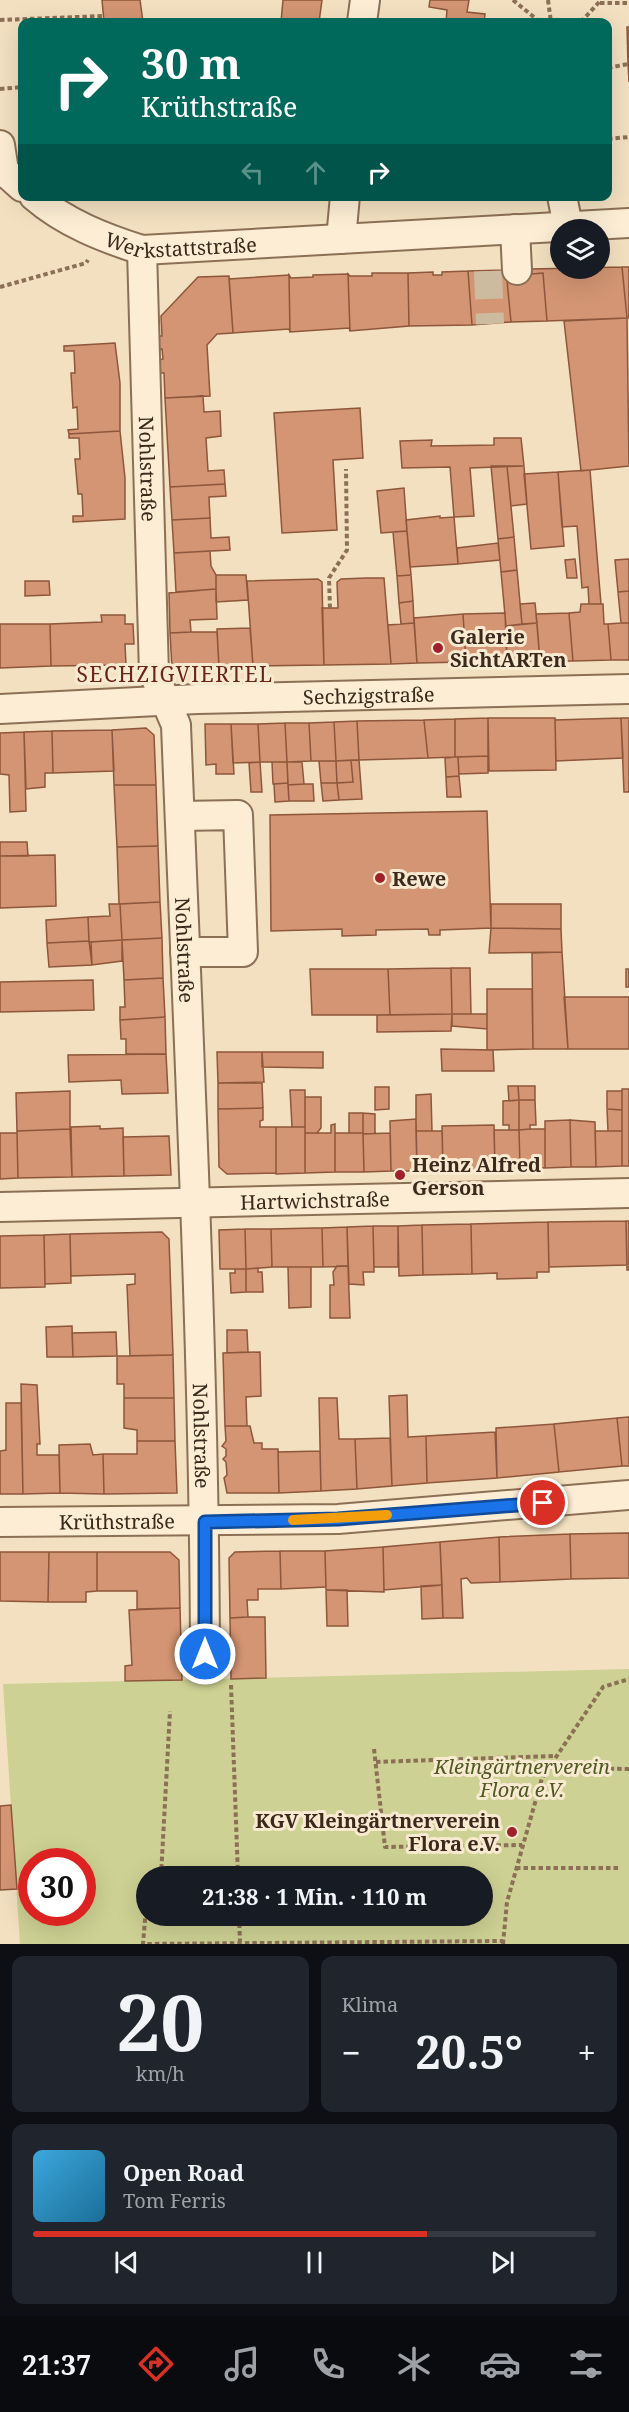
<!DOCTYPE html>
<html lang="de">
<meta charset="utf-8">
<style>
body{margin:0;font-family:"Noto Serif",serif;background:#20242c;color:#f1f3f6;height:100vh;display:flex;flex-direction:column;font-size:22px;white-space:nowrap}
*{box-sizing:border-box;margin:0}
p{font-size:20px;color:#9ea1a6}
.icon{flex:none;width:33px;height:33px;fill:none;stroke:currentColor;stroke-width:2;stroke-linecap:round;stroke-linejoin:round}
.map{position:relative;height:1944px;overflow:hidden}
.side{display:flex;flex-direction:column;gap:12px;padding:12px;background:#0d0f14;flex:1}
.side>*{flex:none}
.banner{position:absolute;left:18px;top:18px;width:594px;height:183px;border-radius:12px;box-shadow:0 6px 24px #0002;background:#00695c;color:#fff;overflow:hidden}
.fabs{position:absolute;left:550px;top:219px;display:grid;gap:12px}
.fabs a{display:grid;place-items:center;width:60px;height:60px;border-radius:50%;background:#171b24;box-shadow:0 6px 24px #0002;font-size:30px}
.speed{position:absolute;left:18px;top:1848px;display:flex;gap:12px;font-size:30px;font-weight:700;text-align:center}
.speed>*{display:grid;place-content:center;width:78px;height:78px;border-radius:50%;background:#171b24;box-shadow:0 6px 24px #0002;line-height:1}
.speed .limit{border:9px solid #d22;background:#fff;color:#111}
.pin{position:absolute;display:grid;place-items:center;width:51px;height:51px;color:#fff;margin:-26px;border:3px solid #fff;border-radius:50%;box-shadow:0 2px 6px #0007}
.me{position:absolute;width:66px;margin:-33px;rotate:0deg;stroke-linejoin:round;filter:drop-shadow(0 0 4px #0008)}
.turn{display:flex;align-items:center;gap:21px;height:126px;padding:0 24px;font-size:27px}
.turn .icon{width:78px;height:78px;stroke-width:2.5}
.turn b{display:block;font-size:42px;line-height:51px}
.lanes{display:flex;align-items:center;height:57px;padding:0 24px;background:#0003;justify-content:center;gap:30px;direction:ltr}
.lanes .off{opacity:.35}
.big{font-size:45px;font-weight:700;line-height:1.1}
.side .card{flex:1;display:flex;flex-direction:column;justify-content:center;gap:9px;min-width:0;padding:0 21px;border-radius:12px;background:#20242c}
.side .dial{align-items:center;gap:0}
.dial b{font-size:78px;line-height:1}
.song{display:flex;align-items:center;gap:18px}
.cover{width:72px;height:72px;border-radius:9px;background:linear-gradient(135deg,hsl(200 70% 55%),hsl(200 70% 35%))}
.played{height:6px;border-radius:3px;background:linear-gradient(90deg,#d93025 70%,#363941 70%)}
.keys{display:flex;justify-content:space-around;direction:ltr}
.heat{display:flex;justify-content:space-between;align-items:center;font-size:33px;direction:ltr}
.side .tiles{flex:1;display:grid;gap:12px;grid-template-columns:1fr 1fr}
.card:last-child{grid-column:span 2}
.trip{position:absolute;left:136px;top:1866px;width:357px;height:60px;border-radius:30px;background:#171b24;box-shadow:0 6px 24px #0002;font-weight:700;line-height:60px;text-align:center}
.tabs{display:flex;height:96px;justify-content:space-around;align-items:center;background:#090b0e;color:#9ea1a6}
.tabs .icon{width:42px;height:42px}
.tabs .selected{color:#d93025}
.tabs b{font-size:27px;color:#f1f3f6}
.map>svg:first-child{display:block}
</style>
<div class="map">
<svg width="629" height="1944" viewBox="0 0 629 1944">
<rect width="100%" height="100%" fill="#f2e0c0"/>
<path fill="#cdd193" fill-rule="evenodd" d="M629,1669V1944H20L3,1684ZM32,1862H82V1912H32ZM147,1876H483V1916H147Z"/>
<path fill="#d39573" stroke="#8e563a" stroke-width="1.5" d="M102,0H140L143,22H104Z
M283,0H322L319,22H281Z
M430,0H469L467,12L485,14L484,22H446L447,10L429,7Z
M627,27H629V82L628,64Z
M622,267H629V318H627Z
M622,267L627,318L547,321L543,273L532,274V269Z
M532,269V274L543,273L547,321L511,322L506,270Z
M506,270L511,322L472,325L468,271Z
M468,271L472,325L409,326L408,273L433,272V275H442V272Z
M372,273H408L409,326L350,331L348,274L350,276H372Z
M348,274L350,331L349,328L290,332L289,275L291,278L313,277V275Z
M289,275L290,332L289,329L233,333L229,279Z
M229,276L233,333L217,334L207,345L210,396L165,398L164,373H160L159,360L163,359L162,349L158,350V336H162L161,316L198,277Z
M627,318L629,466L581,471L564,321Z
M115,343L120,383V431L69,434L68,430L78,429L77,407L73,408L71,373H75L74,351H64V346Z
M203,396L204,412L220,411L221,436L206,438L208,471L224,470L225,484L170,487L165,398Z
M360,408L363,458L333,460L337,530L282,533L274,413Z
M120,431L125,478V519L73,522V516H83L82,494H78L75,459H80L79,438H69V434Z
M494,438H521L524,466L470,468L474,516L454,517L450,467L402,468L400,441L432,440L431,446L494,445Z
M491,466H507L514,537L498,539Z
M507,466H524L527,504L511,506Z
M590,470L601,604H589L588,587L582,588L577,526L562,527L558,472Z
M558,472L564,546L531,549L524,474Z
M225,484L226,496L209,497L210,518L172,520L170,487Z
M404,488L407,531L381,533L377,491Z
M440,516V518L454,517L458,564L410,567L406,520Z
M210,518L211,538L229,537L230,550L174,553L172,520Z
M407,531L411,575L397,576L393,532Z
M514,537L517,570L501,572L498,539Z
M498,543L500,560L458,564L457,548Z
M210,551L211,566L216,575V589L176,592L174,553Z
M575,559L577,578H567L565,560Z
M629,559V591L618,592L615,560Z
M517,570L522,624L506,626L501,572Z
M216,575H246L248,600L216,602Z
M411,575L413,601L399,603L397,576Z
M366,578H384L391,664L324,665L322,608H338L337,582L341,579Z
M318,579L322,582L324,665L253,666L247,581Z
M25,581H49L50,595L25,596Z
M216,589L217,619L190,620L191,632L170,633L169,593Z
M629,591V623H621L618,592Z
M413,601L414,623L401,624L399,603Z
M535,603L537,623L522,624L520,604Z
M581,604H603L604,624H608L611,660L573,661L569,613L580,612Z
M505,613L507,662H466L463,614Z
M569,613L573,661H540L536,614Z
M463,614L466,662L417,663L414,618Z
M101,615H125V624H133L134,644H125L126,665L51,666L50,624L102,622Z
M414,623L417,663L391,664L388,625Z
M537,623L540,661L507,662L506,626Z
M621,623H629V660H611L608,624Z
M0,624H50L51,666L0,668Z
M250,628L253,666L219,667L217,629Z
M191,632H217L219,667L172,668L170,633Z
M488,718H555L556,770L489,771Z
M488,718V756L455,757V719Z
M621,718H629V792H624Z
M621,718L623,758L556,761L555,720Z
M455,719V757L428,758L424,720Z
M424,720L428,758L359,760L357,721Z
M357,721L359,760L336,761L334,722Z
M334,722L336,761H311L309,723Z
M285,723H309L311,761L287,762Z
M285,723L287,762H260L258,724Z
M205,724H231L234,774H216V764L206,765Z
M231,724H258L260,762L233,763Z
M146,728L154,735L156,785H114L112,730Z
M112,730L114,771L53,773L52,731Z
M52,731L53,773H45V787L26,789L24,732Z
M24,732L26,811L10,812L9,775L0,774V733Z
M488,756V773L459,774L458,757Z
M455,757H458L459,776L446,777L445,758Z
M351,760L353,782L337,783L336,761Z
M351,760H359L362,799L339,800L337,783L353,782Z
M319,761H336L337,783H321Z
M260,762L262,792H251L249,763Z
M272,762H287L288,783L273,784Z
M287,762H302L304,784L288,785Z
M459,776L461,797H447L446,777Z
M288,783L289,801L275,802L274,784Z
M321,783H337L339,800L323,801Z
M304,784H313L314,801H289L288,785Z
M114,785H156L158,846L117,847Z
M487,811L491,928L440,930V935H429L428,929L376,930V935L342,936V929L271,931L270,815Z
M0,842H27L28,856H0Z
M158,846L160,902L119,904L117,847Z
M55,855L56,906L0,908V856Z
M160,902L162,938L122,940L120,904Z
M109,904H120L122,940L89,942L88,917L110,916Z
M491,904H561V929L491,928Z
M88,917L89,941L47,943L46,920Z
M491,928L561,929L562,952L489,953Z
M162,938L163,978L124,980L122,940Z
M122,940V961L92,965L91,942Z
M89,941L92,965L49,967L47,943Z
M562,952L568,1049H533L532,953Z
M451,968H470L471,1014H452Z
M451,968L452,1014L390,1015L388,969Z
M310,969H388L390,1015H312Z
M626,969H629V987H626Z
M163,978L165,1017L120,1020V1007H125L124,980Z
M93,980L94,1010L0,1012V982Z
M487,989H532L533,1049L487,1050Z
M564,997H629V1049H568Z
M452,1014L451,1031L377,1032V1015Z
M452,1014H487V1029L452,1026Z
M165,1017L166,1054H126V1039H121L120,1020Z
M441,1049L493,1050L494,1071H442Z
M217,1052H262L264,1082L218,1083Z
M262,1052H323V1068L262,1067Z
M166,1054L168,1093L122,1094L121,1080L69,1082L68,1055Z
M218,1083H262L263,1108L218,1109Z
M508,1086H518L519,1100L509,1101Z
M518,1086H535V1100H519Z
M375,1087H389V1109L375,1110Z
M622,1089H629V1166H622Z
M290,1090H305V1127H292Z
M70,1091V1129L17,1131L16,1093Z
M607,1091H622V1110L607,1109Z
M431,1094L432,1131H416V1095Z
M305,1097H321V1128L317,1133H305Z
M519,1100H535L536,1125H530V1129L519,1130Z
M519,1100V1130H509V1125H503V1101Z
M263,1108V1120L260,1121V1127H276V1173L227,1174L219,1167L218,1109Z
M607,1109L622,1110V1131H608Z
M349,1113H363V1133H349Z
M363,1113L375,1114V1134H363Z
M416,1119L417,1171H391L390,1121Z
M570,1120L571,1167L545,1168V1121Z
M570,1120L595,1122L596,1167H571Z
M335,1124V1172L305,1173V1133H331V1125Z
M494,1125L495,1169L443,1170L442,1126Z
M100,1126V1129L123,1128L124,1176L72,1177L71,1127Z
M276,1127H305V1173L276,1174Z
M70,1129L72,1177L18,1178L17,1131Z
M530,1129H545V1168H520L519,1130Z
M494,1130H519L520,1168L495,1169Z
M416,1131H442L443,1170L417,1171Z
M595,1131H622V1166L596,1167Z
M0,1133H17L18,1178L0,1179Z
M335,1133H363L364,1172H335Z
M390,1133L391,1171L364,1172L363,1134Z
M169,1136L171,1175L124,1176L123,1137Z
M626,1221L627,1265L549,1267L548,1222Z
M626,1221H629V1270H627Z
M548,1222L549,1272H537V1278L497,1279V1273L472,1274L471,1224Z
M471,1224L472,1274L423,1275L422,1225Z
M422,1225L423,1275L399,1276L398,1226Z
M373,1226H398V1267H374Z
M373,1226L374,1272H363L364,1285L349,1284L347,1227Z
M347,1227L348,1266L323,1267L322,1228Z
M315,1228H322L323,1267H272L271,1229Z
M245,1229H271L272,1267L246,1269Z
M245,1229L246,1269H220L219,1230Z
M162,1232L169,1239L173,1355L130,1356L127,1285L135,1284V1274L71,1276L70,1234Z
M70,1234L71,1283L45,1284L44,1235Z
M44,1235L45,1287L0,1288V1236Z
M337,1266H348L350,1318H330V1285H334L333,1272Z
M288,1267H311V1307L289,1308Z
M258,1268V1272H262L263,1292H246V1269Z
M235,1269H246V1292L231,1293L230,1273H235Z
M72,1326L73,1357H47L46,1327Z
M227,1330H247L248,1352L227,1353Z
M116,1332L117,1356L73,1357L72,1333Z
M260,1352L261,1396L246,1397L247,1426H225L223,1353Z
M173,1355L174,1398H124V1384H117V1356Z
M21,1384L37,1385L40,1444H37V1455H59L60,1493L23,1494Z
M407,1395L408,1437L426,1436L427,1483L392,1486L389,1396Z
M124,1398H174L175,1441H137V1430L124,1428Z
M319,1398H337L339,1439H355L357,1489L321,1491Z
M6,1403H21L23,1494H0V1451L6,1450Z
M629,1417V1466H622L617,1418Z
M617,1418L622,1466L559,1472L554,1424Z
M554,1424L559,1472L497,1478L496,1428Z
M225,1426H250L254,1443H262V1449H278L279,1493H227L224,1478L227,1475L226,1462L223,1459L226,1456V1449L222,1446L226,1441Z
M495,1432L497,1478L427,1483L426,1436Z
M390,1438L392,1486L357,1489L355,1439Z
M137,1441H175L177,1493L104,1494L103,1454H137Z
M90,1444L93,1455L103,1454L104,1494L60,1493L59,1445Z
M320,1451L321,1491L279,1493L278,1452Z
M629,1533V1578L571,1579L570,1534Z
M570,1534L571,1579L500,1582L499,1537Z
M499,1537L500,1582L471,1583L467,1578L461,1579L463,1618H443L440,1542Z
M440,1542L442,1585L384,1590L383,1547Z
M383,1547L384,1592L326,1590L325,1551Z
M280,1551L281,1589H258V1600H247L248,1617L230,1618L229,1558L235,1552Z
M280,1551H325L326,1587L281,1589Z
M0,1552H49L48,1602L0,1601Z
M49,1552H97V1591L86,1592V1602H48Z
M97,1552H170L179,1560L180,1608L137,1609V1591H97Z
M442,1585L443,1618L422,1619L421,1586Z
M326,1590H347L348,1626H327Z
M180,1608L182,1680L125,1681V1666L132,1665L129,1610Z
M248,1617H265L266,1678L231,1679L230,1618Z
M11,1805L17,1889L0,1890V1806Z"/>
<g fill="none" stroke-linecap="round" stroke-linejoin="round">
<path stroke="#cdbb9f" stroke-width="28" stroke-dasharray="28 14" stroke-linecap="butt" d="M488,271L490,324"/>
<defs>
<g id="minor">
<path d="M362,22L365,0"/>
<path d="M0,145L4,171L22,187"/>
<path id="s1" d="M34,196C65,223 104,238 142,250L629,223"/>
<path d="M562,196L568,226"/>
<path d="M515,229L517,270"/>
<path d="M341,239L345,196"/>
<path id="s2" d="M142,250L154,674L176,725C188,1034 204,1344 205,1654"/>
<path id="s3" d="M0,709L197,699L629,689"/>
<path d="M180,816L238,815L243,952H185"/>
<path id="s4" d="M0,1207L629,1193"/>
<path id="s5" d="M0,1522L338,1519L629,1495"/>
</g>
</defs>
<use href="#minor" stroke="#8c7056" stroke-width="32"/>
<path stroke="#8c7056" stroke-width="4" stroke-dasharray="4.5 3" stroke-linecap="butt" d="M513,0L540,22
M548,0L551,22
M600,3H629
M0,20L104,16
M581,22L601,0
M608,68L628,64
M0,89L22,87
M608,139L629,137
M0,287L86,263L88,260
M330,608L329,578L347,550L346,469
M231,1685L238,1876
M374,1749L385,1847L522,1845
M376,1762L555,1756
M550,1765L563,1768L629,1769
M516,1868H620
M161,1876L170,1711
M147,1896L143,1944L503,1941
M239,1916L240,1942
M503,1944L507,1902L542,1778L603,1687L629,1679"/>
<use href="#minor" stroke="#fcedd4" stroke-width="28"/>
</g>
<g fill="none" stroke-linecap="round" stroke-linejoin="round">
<defs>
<path id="route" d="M205,1654V1522L338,1519L543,1503"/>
</defs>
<use href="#route" stroke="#114b97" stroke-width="15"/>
<use href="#route" stroke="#1a73e8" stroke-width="10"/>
<path stroke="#f59e0b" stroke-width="10" d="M293,1520L387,1515"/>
</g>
<g fill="#a1212a" stroke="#f8ead1" stroke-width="2">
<circle cx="438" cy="648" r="6"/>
<circle cx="380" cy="878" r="6"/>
<circle cx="400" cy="1175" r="6"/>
<circle cx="512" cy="1832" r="6"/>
</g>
<g text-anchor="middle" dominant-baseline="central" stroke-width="6" stroke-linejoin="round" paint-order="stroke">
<g font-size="20" fill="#3b291c" stroke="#f8ead1">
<text stroke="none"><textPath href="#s1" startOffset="160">Werkstattstraße</textPath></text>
<text stroke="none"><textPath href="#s2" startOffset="219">Nohlstraße</textPath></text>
<text stroke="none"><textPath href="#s3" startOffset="369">Sechzigstraße</textPath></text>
<text stroke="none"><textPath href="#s2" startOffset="705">Nohlstraße</textPath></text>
<text stroke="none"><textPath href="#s4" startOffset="315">Hartwichstraße</textPath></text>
<text stroke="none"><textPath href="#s2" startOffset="1191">Nohlstraße</textPath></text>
<text stroke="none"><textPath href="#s5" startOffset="117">Krüthstraße</textPath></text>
</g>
<g font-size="20" font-weight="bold" fill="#3b291c" stroke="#f8ead1" text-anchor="start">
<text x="450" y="636">Galerie<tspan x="450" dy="23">SichtARTen</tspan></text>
<text x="392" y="878">Rewe</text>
<text x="412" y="1164">Heinz Alfred<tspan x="412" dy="23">Gerson</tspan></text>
<text x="500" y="1820" text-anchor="end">KGV Kleingärtnerverein<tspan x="500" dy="23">Flora e.V.</tspan></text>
</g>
<g font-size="20" font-style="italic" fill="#4f5921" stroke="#f8ead1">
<text x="522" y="1766">Kleingärtnerverein<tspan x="522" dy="23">Flora e.V.</tspan></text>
</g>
<g font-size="21" letter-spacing="1.5" fill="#6b2418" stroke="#f8ead1">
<text x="175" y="674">SECHZIGVIERTEL</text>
</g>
</g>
</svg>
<div class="fabs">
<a><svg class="icon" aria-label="layers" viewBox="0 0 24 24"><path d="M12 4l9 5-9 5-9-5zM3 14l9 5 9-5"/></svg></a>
</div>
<div class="speed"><div class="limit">30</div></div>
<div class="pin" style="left:543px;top:1503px;background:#d93025"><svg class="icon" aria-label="arrive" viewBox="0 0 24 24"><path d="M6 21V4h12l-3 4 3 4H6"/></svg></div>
<svg class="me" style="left:205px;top:1654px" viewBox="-20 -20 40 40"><circle r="17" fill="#1a73e8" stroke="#fff" stroke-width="3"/><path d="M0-11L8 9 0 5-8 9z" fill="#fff"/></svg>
<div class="trip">21:38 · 1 Min. · 110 m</div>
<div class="banner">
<div class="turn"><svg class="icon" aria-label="right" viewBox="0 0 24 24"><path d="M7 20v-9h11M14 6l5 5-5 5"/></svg><div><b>30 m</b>Krüthstraße</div></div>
<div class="lanes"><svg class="icon off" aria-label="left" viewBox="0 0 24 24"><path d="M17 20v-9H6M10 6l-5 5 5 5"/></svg><svg class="icon off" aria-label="ahead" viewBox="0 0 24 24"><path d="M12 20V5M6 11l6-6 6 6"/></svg><svg class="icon" aria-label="right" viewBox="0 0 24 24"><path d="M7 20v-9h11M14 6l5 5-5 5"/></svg></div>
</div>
</div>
<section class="side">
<div class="tiles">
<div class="card dial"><b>20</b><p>km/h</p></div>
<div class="card"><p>Klima</p>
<div class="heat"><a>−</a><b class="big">20.5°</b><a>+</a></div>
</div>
<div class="card">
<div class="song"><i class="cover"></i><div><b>Open Road</b><p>Tom Ferris</p></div></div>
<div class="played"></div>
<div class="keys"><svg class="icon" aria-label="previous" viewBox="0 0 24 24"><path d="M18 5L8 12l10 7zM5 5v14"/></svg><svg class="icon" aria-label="pause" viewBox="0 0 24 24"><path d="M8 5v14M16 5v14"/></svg><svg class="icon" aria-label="next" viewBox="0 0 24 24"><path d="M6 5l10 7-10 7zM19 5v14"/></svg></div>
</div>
</div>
</section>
<nav class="tabs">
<b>21:37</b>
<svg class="icon selected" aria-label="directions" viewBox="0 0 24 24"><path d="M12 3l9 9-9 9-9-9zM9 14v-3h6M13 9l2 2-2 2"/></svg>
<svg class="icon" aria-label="music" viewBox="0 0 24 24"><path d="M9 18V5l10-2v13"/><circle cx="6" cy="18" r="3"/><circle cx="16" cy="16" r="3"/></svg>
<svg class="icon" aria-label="phone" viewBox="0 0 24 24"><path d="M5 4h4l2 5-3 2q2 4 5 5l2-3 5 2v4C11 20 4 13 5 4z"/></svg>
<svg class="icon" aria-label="climate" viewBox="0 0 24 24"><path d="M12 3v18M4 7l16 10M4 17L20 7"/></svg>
<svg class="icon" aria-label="car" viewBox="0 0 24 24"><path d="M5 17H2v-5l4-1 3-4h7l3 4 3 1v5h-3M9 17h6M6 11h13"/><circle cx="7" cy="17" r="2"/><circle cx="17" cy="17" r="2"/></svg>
<svg class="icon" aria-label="filters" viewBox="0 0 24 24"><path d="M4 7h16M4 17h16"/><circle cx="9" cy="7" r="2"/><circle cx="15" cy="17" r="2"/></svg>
</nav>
